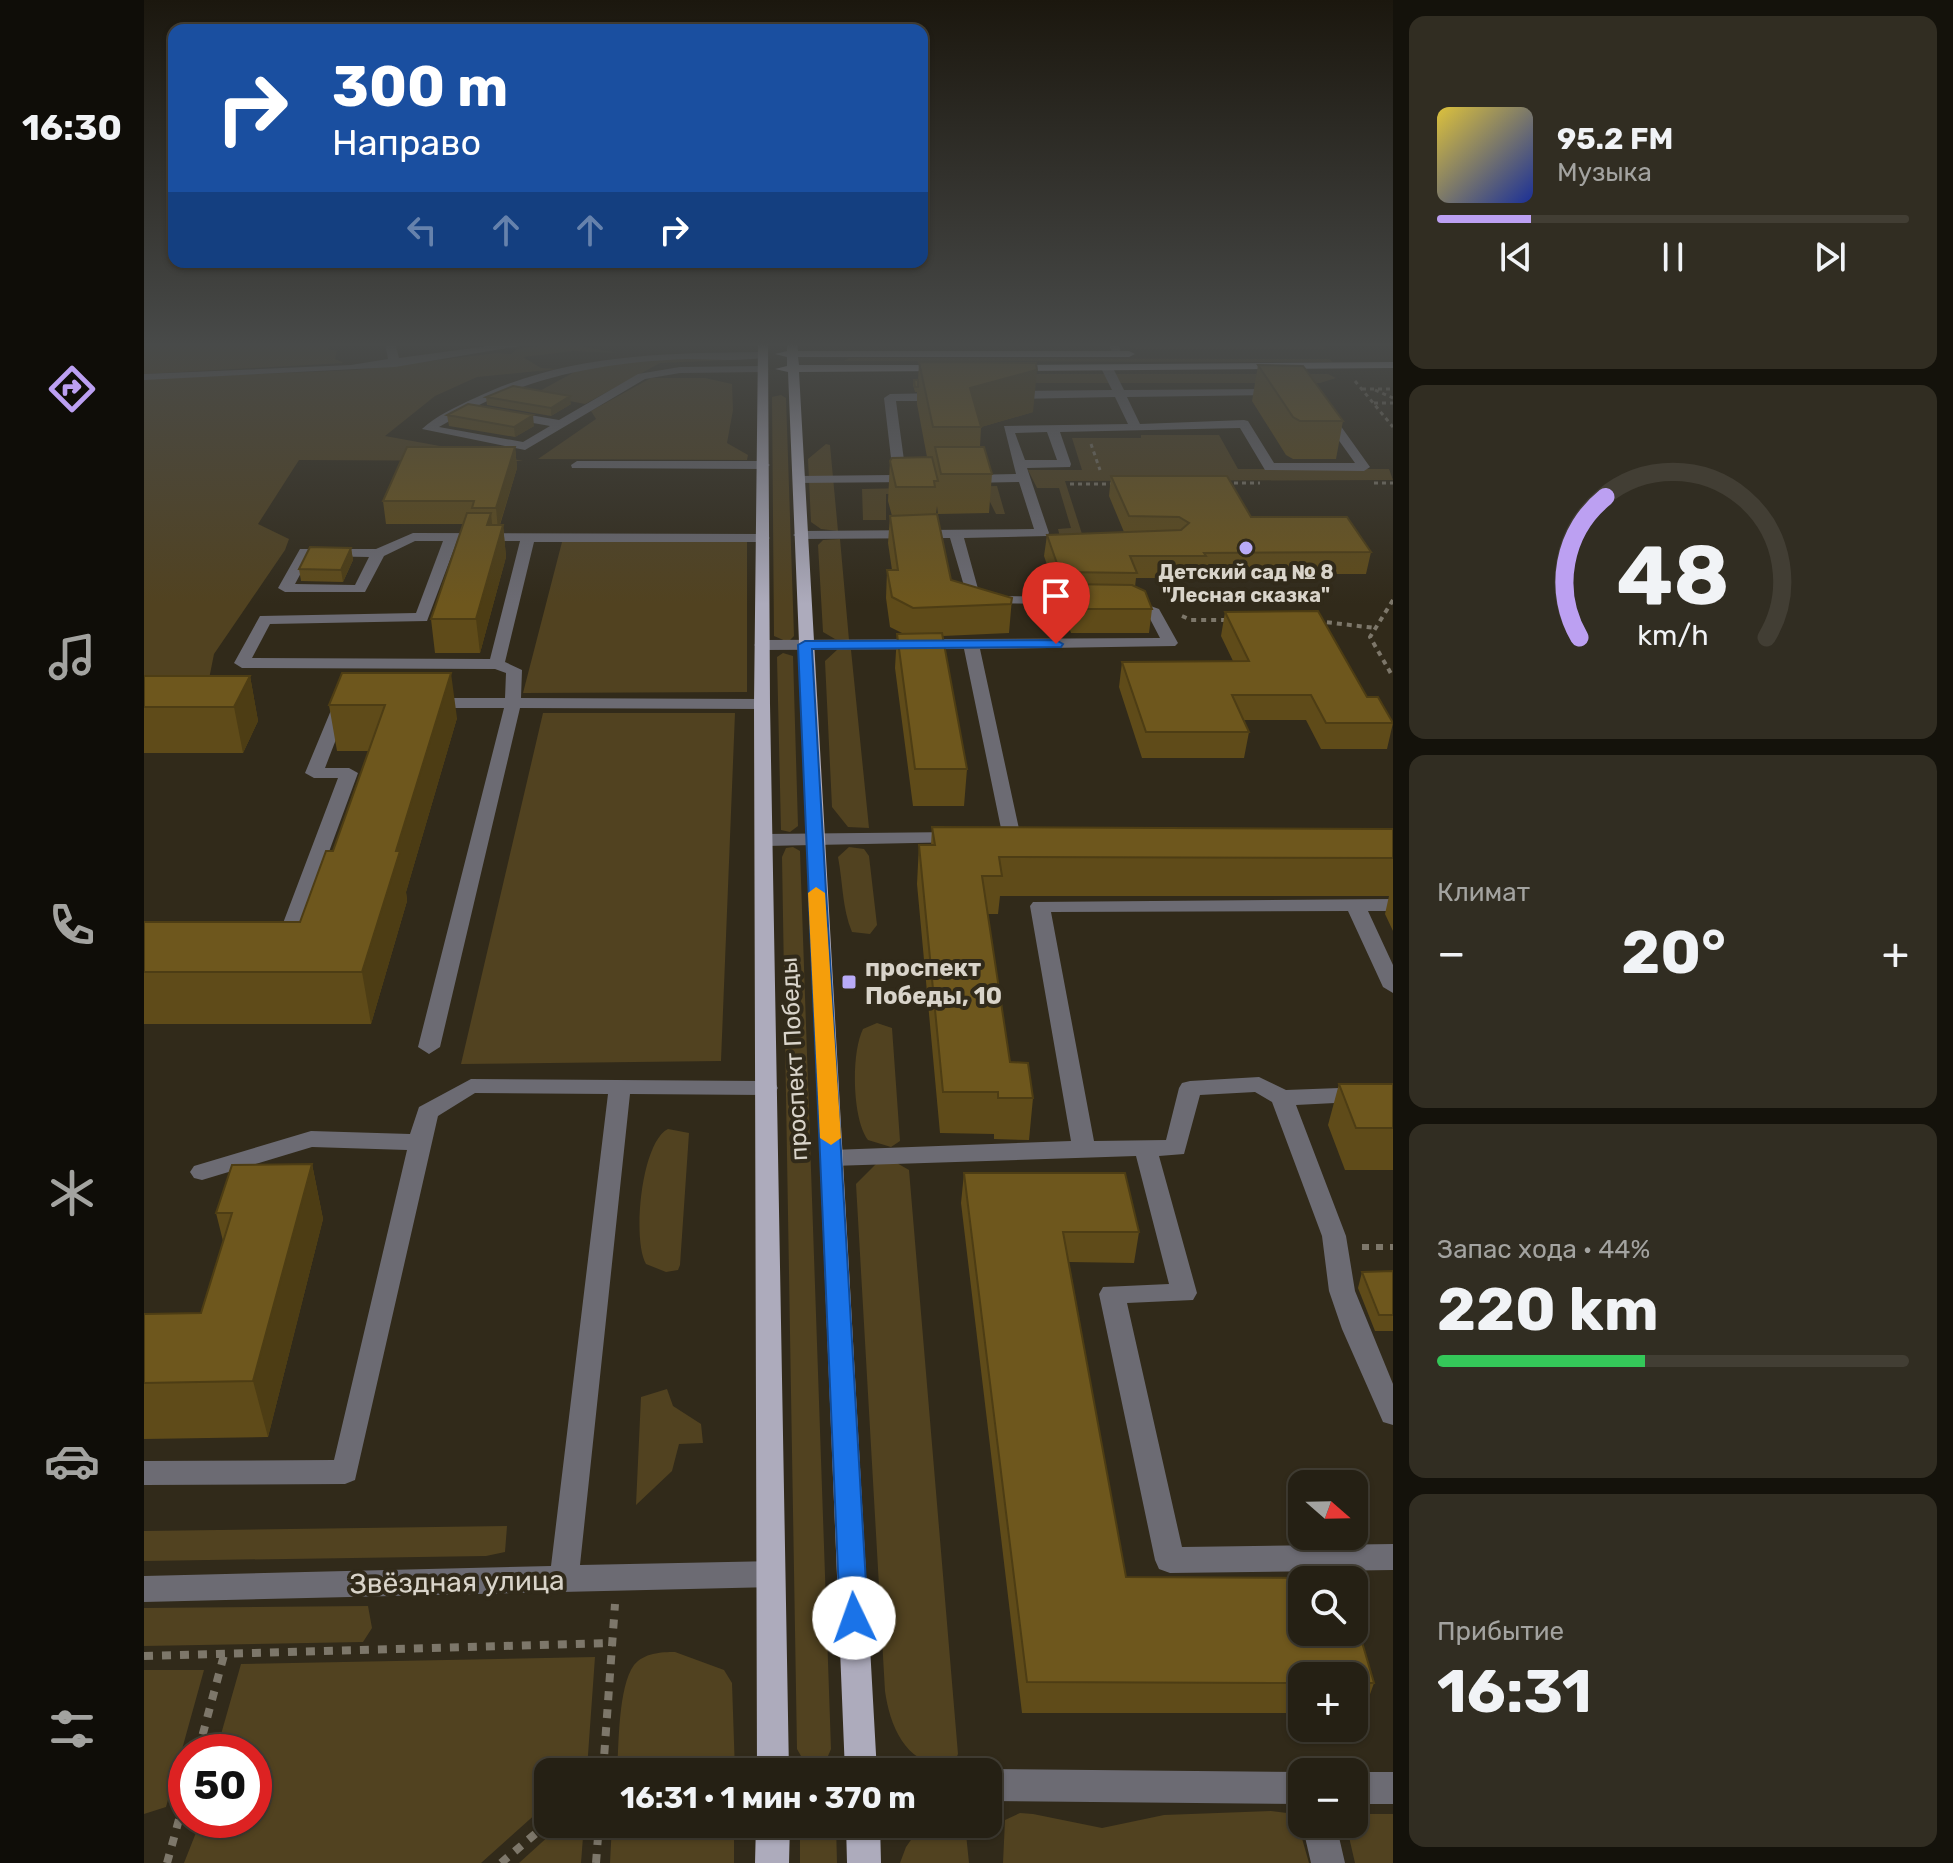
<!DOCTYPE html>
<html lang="ru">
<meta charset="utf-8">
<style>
body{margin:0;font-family:Rubik,sans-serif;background:#312d22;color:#f1f3f6;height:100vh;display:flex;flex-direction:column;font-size:30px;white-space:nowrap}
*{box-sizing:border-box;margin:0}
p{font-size:26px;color:#a3a3a0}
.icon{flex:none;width:44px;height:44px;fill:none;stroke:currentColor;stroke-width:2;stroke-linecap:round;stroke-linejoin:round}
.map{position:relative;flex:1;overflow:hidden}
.sheet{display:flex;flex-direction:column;gap:16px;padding:16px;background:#14120b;width:560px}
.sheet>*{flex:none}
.banner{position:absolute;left:24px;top:24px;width:760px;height:244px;border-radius:16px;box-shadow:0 2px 6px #0004,0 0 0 2px #423e34;background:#1a4fa0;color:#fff;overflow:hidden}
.needle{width:52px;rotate:110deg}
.buttons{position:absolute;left:1144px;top:1470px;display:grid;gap:16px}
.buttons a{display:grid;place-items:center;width:80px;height:80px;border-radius:16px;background:#252014;box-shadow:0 2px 6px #0004,0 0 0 2px #423e34;font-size:40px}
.speed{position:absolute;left:24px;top:1734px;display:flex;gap:16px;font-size:40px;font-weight:700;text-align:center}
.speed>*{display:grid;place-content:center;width:104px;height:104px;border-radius:50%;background:#252014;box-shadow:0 2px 6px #0004,0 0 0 2px #423e34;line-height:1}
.speed .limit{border:12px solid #d22;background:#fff;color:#111}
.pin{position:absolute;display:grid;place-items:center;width:68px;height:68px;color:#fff;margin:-82px -34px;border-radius:50% 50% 50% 0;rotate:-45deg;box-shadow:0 0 8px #0007}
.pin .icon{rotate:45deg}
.me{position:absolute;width:88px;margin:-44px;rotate:357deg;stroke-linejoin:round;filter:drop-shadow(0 0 6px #0008)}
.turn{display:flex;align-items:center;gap:28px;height:168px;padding:0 32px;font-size:36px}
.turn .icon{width:104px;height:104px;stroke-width:2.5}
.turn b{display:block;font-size:56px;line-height:68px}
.lanes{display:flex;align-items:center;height:76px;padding:0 32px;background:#0003;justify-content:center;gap:40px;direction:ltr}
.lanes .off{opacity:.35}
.big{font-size:60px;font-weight:700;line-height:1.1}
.sheet .card{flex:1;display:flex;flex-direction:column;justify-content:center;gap:12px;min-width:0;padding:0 28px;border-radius:16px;background:#312d22}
.sheet .dial{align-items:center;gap:0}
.dial svg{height:208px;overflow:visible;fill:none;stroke:#423e34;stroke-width:7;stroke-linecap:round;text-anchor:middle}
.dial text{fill:#f1f3f6;stroke:none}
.song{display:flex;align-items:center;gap:24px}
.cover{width:96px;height:96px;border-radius:12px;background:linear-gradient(135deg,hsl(50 70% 55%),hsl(230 70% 35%))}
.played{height:8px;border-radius:4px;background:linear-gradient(90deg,#bca0f2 20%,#423e34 20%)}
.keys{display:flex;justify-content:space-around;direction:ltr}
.heat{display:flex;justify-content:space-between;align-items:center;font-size:44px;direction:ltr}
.charge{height:12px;border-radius:6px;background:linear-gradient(90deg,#34c759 44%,#423e34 0)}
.trip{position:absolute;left:390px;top:1758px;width:468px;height:80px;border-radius:16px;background:#252014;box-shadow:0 2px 6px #0004,0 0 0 2px #423e34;font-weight:700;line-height:80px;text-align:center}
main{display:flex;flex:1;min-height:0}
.menu{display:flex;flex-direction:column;width:144px;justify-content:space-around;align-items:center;background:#0f0d08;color:#a3a3a0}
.menu .icon{width:56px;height:56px}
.menu .active{color:#bca0f2}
.menu b{font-size:36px;color:#f1f3f6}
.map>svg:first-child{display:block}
</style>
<main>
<nav class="menu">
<b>16:30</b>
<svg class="icon active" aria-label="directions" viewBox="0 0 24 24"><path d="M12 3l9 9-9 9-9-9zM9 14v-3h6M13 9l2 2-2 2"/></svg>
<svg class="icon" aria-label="music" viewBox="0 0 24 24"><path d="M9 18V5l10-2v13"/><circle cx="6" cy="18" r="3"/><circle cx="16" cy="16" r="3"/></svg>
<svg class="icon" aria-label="phone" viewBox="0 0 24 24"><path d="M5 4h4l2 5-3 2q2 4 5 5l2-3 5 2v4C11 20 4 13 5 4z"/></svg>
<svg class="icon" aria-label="climate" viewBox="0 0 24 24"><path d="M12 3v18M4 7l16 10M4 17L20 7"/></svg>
<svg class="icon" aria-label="car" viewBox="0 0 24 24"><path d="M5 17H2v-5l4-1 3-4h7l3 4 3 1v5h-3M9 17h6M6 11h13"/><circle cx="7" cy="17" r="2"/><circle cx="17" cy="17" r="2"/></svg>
<svg class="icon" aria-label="filters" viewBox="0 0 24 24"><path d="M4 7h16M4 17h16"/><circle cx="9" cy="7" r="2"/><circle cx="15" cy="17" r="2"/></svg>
</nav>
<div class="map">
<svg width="1249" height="1863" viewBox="0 0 1249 1863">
<rect width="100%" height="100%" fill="#312a1a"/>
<path fill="#514220" d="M0,343H186L184,350H193L191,359L200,363L0,374Z
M975,343H1176L1181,349H992Z
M395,346H436L474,353L429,351L379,357L397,368L414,369L333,377L291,396L241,436L379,461L155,460L114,524L145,539L141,550L70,654L62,694L0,699V379L212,370L353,353L367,354L373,349Z
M582,358L587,360L516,363L441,404L390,394L436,369L485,360Z
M705,358L1186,359L1188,362L700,361Z
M856,374H1184L1192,378L1176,383H895L872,382Z
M507,378H561L588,384L589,410L583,443L604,455L603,460L394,459L452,419L447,411Z
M637,395L642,398L650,636L644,642L630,636L628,397Z
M997,435H1075L1094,469H1245L1249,480L921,481L939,537H916L914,529L927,528L915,488H893L884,470H938L928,438H997Z
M682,444L686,445L694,531L677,529L667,522L664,459Z
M853,486L861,514H852L841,492L742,494V520H719L718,489Z
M696,539L705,640L691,639L679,632L674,545L679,540Z
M603,541V692L379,693L418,542Z
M694,649L707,650L725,828L704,827L688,807L681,661Z
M639,653L649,656L654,826L646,832L637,830L633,657Z
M399,713H591L577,1061L317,1064Z
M649,847L656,851L687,1749L681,1763L671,1766L661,1763L653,1749L638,857L642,848Z
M705,847L720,849L725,856L733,925L726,934L708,932C698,908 699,883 694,857Z
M733,1023L748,1028L756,1141L747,1147L724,1140C708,1119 707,1053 719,1029Z
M524,1129L545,1133L536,1265L534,1270L522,1272L502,1264C488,1240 497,1142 524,1129Z
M751,1162L765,1170L814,1754L810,1763C765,1772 746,1728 741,1691L712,1184L733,1163Z
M523,1389L529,1406L557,1424L559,1443L535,1444L528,1471L492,1505L497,1397Z
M363,1526L361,1552L342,1556L0,1561V1531Z
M224,1606L228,1628L219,1642L0,1646V1608Z
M531,1652L580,1670L588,1683L591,1772H473C475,1745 474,1687 490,1665C500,1653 517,1652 531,1652Z
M451,1657L443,1769L440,1772H404V1803L337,1863H40L57,1820H110V1752H72L97,1664Z
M0,1670H60L22,1807L0,1814Z
M1127,1811L1151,1814L1165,1863H859L861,1820L876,1813L889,1814L958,1828L1020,1815Z
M1210,1814H1249V1863H1211L1202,1824H1210Z
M418,1824H440L437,1863H375Z
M468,1824H590V1863H466Z
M656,1824H692L693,1863H656Z
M778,1824H821L825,1863H756L762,1847Z"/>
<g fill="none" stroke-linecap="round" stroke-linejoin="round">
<path stroke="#7d776a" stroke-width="3" stroke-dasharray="4 4" stroke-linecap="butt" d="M1211,381L1249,427
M1218,389H1249
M1231,390L1249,398
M1230,403H1249
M947,444L956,470
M1082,483H1116
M1230,483H1249
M926,484H972"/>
<path stroke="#7d776a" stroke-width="4" stroke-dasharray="5 5" stroke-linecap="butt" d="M1249,600L1226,637L1249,677
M1038,616L1047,620H1083
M1173,621L1231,628"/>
<path stroke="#7d776a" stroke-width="6" stroke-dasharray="7 7" stroke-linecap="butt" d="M1218,1247H1249"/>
<path stroke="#7d776a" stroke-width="8" stroke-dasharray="9 9" stroke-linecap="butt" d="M0,1656L468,1643
M54,1752L80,1655
M459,1772L471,1604
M23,1863L42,1794
M357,1863L404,1823
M452,1863L455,1824"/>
<path fill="#6c6b73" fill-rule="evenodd" d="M241,343H251L255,358L366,343H393L251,367L0,380V374L207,365L244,359Z
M464,343H476L469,346Z
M964,343H974L978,356H970Z
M619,352L623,353V357C597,362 569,359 543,359C469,362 400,373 333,406L415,420L494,374L536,367L619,366L625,369L619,372L536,373L501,379L381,450L278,429C292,416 313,406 331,398C422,354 520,353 619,352ZM323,411L406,426L379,442L295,427Z
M963,365L969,368L980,390L1134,389L1140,392L1134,395L983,397L996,424L1100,420L1104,421L1130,463H1211L1176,414L1182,410L1186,411L1226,467L1220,471L1121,470L1096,428L916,432L927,464L926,467L883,468L905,533L903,536L820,538L836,596L949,597L951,600L944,604L825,603L806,538L656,539L649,535L656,531L890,529L875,482L823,483L816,479L823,475L872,474L860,426L984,424L971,397L866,399L860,395L866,391L968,390L957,368ZM903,432L913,460H881L871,433Z
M746,394L798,393L804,397L798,401H752L762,475L772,476V482L650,483V477L655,476L749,475L740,398Z
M433,461H620L626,465L620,469L428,468L427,465Z
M269,533L619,534L626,538L619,542H390L361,662L378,670L377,698L618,699L626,704L618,709L376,708L296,1047L285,1054L274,1047L360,708H286L278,703L286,698H361L362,673L351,669L98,668L90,663L116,616L272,613L299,541H271L240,556L221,592H141L134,588L156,549H232ZM313,541H376L346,659L108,658L126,624L283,621ZM166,556L225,557L211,585L151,584Z
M984,598L1015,609L1034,643L1031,646L836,649L877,838L868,844L859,838L820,649L618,650L610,645L618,640L1016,638L1004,615L979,605V599Z
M198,698L206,703L181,768H205L214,773L150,947L140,953L130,947L194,778H170L161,773L190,703Z
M813,832L822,838L820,842L621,846L612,840L621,834Z
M1249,899V911H1224L1249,965V993L1239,987L1204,911L907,912L950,1141L1022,1140L1035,1088L1038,1083L1046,1081L1115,1077L1142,1090L1249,1086V1100L1152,1105L1202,1236L1211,1291L1249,1384V1425L1239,1422L1198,1329L1185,1291L1178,1236L1128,1102L1111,1092L1056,1095L1040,1154L1015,1156L1053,1293L1049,1300L983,1303L1038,1547L1249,1544V1570L1026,1573L1015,1569L1011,1560L955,1294L959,1287L1025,1284L992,1156L688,1166L680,1164L676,1158L680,1152L688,1150L927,1141L886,906L889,902Z
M327,1079L623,1081L631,1083L634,1088L631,1093L623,1095L486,1094L436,1565L626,1561L637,1565L641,1574L637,1583L626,1587L0,1602V1576L407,1566L464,1094L331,1093L294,1116L211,1480L201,1484L0,1485V1461L190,1460L263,1150L168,1147L58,1180L50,1178L46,1172L50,1166L167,1131L266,1134L275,1107Z
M844,1769L1158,1772V1804L844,1801V1772H836Z
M1210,1772H1249V1804H1210Z
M1158,1824H1192L1201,1863H1167Z"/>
<path fill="#adabbc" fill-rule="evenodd" d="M614,343H624L626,704L645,1772H613L610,704Z
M643,343H653L654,351H985L991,354L985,357H654L655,365H801L807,368L801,371L655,372L733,1772H701L644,372L631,369L643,366V357L631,354L643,351Z
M1249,362V368L865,371L859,368L865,365Z
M612,1824H646L645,1863H611Z
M702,1824H736L737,1863H703Z"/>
</g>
<path fill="#5f4b19" d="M775,362L889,412L837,427L836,447L848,474L845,513L794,514L793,506L792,514L807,580L868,598L865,633L799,636L823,769L820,806H769L751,668L753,634H760L746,627L742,598L743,570H748L744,543L746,516H748L744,501L746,461L783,457L773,404V392H771L769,385L770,380H774Z
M1114,365L1199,421L1192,459H1149L1142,455L1108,401Z
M342,397L427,404L407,416L343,405Z
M303,415L390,426L371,437L305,426Z
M371,447L373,468L356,525H359L362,557L336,653H291L287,619L319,524H242L239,501Z
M967,476L1227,552L1222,574H1059V578H992L991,587L1008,609L1005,633H927L918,608L920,594H913L900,556L903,535L980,532L965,496Z
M207,548L209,560L199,582L157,581L155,569Z
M1081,612L1223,697L1249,723L1243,749H1177L1162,720H1100L1105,732L1100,758H998L975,687L978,662L1089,661L1077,636Z
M198,673L313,718L262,892L263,901L227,1024H0V922H156L189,851L225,751H193L185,705Z
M0,676H106L114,721L99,753H0Z
M788,827L1249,829V931L1241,914L1245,896H856L854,914H844L866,1062L889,1098L885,1140L850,1139V1134L796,1133L773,884L775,845H787Z
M1195,1084H1249V1170H1201L1184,1125Z
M168,1164L179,1219L124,1437L0,1439V1314L57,1313L79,1241L72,1213Z
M820,1173L995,1232L990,1263L925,1262L982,1577L1230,1683L1219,1714H1210V1676H1158V1713H878L817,1203Z
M1249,1271V1331H1231L1214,1288L1218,1272Z"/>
<path fill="#4d3d14" d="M893,370L889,412L837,427L826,388Z
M426,396L427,404L407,416V408Z
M389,415L390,426L371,437L370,427Z
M371,447L373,468L354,530L352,508Z
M347,513L350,544L343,525Z
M359,525L362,557L336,653L332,619Z
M207,548L209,560L199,582L197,570Z
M307,673L313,718L262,892L263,901L227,1024L218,972L252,851Z
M106,676L114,721L99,753L90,707Z
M168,1164L179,1219L124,1437L109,1381Z"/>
<path fill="#6e571d" stroke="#4d3d14" stroke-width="2" d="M775,362L892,363L893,370L826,388L837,427H789Z
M1114,365L1159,366L1199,421H1156L1149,417Z
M770,380H774V387H771Z
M369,386L426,396L407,408L342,397Z
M324,404L389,415L370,427L303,415Z
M263,447H371L352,508H328L330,501H239Z
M791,447H840L848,474H797Z
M788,457L794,481H790L791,487H752L746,461L748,458Z
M967,476H1083L1107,517H1203L1227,552L1060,553L1062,556H986L993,573L916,572L903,535L1037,530L1045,523L1035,517L985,516Z
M323,513H347L343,525H359L332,619H287Z
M793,514L807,580L868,598L867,604L769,608L748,597L743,570H754L746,516Z
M166,547L207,548L197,570L155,569Z
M921,584L988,585L1001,591L1008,609H929Z
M1174,611L1223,697H1234L1249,723H1182L1167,695H1088L1105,732H1002L978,662L1105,661L1081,612Z
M798,633L823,769H771L753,634Z
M198,673H307L252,851H256L218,972H0V922H156L182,851H189L241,705H185Z
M0,676H106L90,707H0Z
M788,827L1249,829V858L855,857L858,876H838L866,1062L884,1063L889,1098H854V1092H799L775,845H791Z
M1195,1084H1249V1128H1212Z
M168,1164L109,1381L0,1383V1314L57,1313L88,1213H72L88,1165Z
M820,1173H981L995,1232H919L982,1577L1199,1578L1200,1580H1158V1632H1210V1615L1230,1683H1210V1676H1158V1683L883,1682Z
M1249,1271V1315H1235L1218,1272Z"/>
<linearGradient id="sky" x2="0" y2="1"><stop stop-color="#1b170e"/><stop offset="0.57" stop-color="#484a49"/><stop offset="1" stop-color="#484a49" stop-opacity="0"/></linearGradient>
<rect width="1249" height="604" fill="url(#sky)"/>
<path fill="#1a73e8" stroke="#114b97" stroke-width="2" d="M912,640L919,644L917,647L668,649L724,1618L719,1627L710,1631L700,1627L696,1618L654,645L661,641Z"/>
<path fill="#f59e0b" d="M672,887L681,893L697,1138L687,1145L676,1138L664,893Z"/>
<g fill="#b9abf7" stroke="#312a1a" stroke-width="3">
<circle cx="1102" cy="548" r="8"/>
<rect x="697" y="974" width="16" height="16" rx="4"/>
</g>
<g text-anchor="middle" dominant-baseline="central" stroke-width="8" stroke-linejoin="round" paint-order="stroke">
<g font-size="20" font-weight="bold" fill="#d9d4ca" stroke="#312a1a">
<text x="1102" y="572">Детский сад № 8<tspan x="1102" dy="23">"Лесная сказка"</tspan></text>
</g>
<g font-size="24" font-weight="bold" fill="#d9d4ca" stroke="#312a1a" text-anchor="start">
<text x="721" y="968">проспект<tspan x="721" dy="28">Победы, 10</tspan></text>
</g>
<g font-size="24" fill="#d9d4ca" stroke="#312a1a">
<text transform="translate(650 1059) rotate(-93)">проспект Победы</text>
</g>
<g font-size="28" fill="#d9d4ca" stroke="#312a1a">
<text transform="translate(313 1582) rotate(-1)">Звёздная улица</text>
</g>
</g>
</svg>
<div class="buttons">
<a><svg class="needle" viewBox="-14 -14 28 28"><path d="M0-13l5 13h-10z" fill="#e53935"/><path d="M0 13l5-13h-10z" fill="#a3a3a0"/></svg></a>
<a><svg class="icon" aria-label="search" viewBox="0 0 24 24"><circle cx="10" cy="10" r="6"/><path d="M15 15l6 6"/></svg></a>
<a>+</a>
<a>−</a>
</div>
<div class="speed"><div class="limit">50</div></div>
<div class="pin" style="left:912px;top:644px;background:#d93025"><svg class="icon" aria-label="arrive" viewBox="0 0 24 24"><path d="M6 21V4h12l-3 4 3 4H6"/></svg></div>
<svg class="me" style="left:710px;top:1618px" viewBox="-20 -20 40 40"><circle r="19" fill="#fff"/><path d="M0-13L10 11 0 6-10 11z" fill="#1a73e8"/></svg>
<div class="trip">16:31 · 1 мин · 370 m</div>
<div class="banner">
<div class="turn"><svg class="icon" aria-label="right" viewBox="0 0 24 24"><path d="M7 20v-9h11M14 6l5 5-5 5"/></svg><div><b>300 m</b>Направо</div></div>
<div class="lanes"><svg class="icon off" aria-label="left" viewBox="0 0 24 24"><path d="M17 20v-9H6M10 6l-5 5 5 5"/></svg><svg class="icon off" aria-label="ahead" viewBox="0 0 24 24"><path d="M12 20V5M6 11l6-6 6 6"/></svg><svg class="icon off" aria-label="ahead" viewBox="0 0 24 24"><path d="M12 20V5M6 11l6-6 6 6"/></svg><svg class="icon" aria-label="right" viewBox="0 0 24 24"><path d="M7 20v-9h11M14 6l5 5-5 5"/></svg></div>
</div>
</div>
<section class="sheet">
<div class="card">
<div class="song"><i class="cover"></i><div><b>95.2 FM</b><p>Музыка</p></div></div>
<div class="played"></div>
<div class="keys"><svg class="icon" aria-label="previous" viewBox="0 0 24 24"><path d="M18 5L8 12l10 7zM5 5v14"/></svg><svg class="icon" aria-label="pause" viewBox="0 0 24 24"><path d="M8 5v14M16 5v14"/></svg><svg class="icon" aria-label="next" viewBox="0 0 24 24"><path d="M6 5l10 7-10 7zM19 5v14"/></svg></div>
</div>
<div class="card dial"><svg viewBox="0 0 100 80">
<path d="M14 69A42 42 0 1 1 86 69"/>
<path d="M14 69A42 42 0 0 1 24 15" stroke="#bca0f2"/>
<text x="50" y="56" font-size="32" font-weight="700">48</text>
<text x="50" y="72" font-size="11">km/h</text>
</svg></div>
<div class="card"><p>Климат</p>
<div class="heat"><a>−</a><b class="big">20°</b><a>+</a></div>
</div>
<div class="card"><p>Запас хода · 44%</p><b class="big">220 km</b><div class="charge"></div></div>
<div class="card"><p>Прибытие</p><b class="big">16:31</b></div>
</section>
</main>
